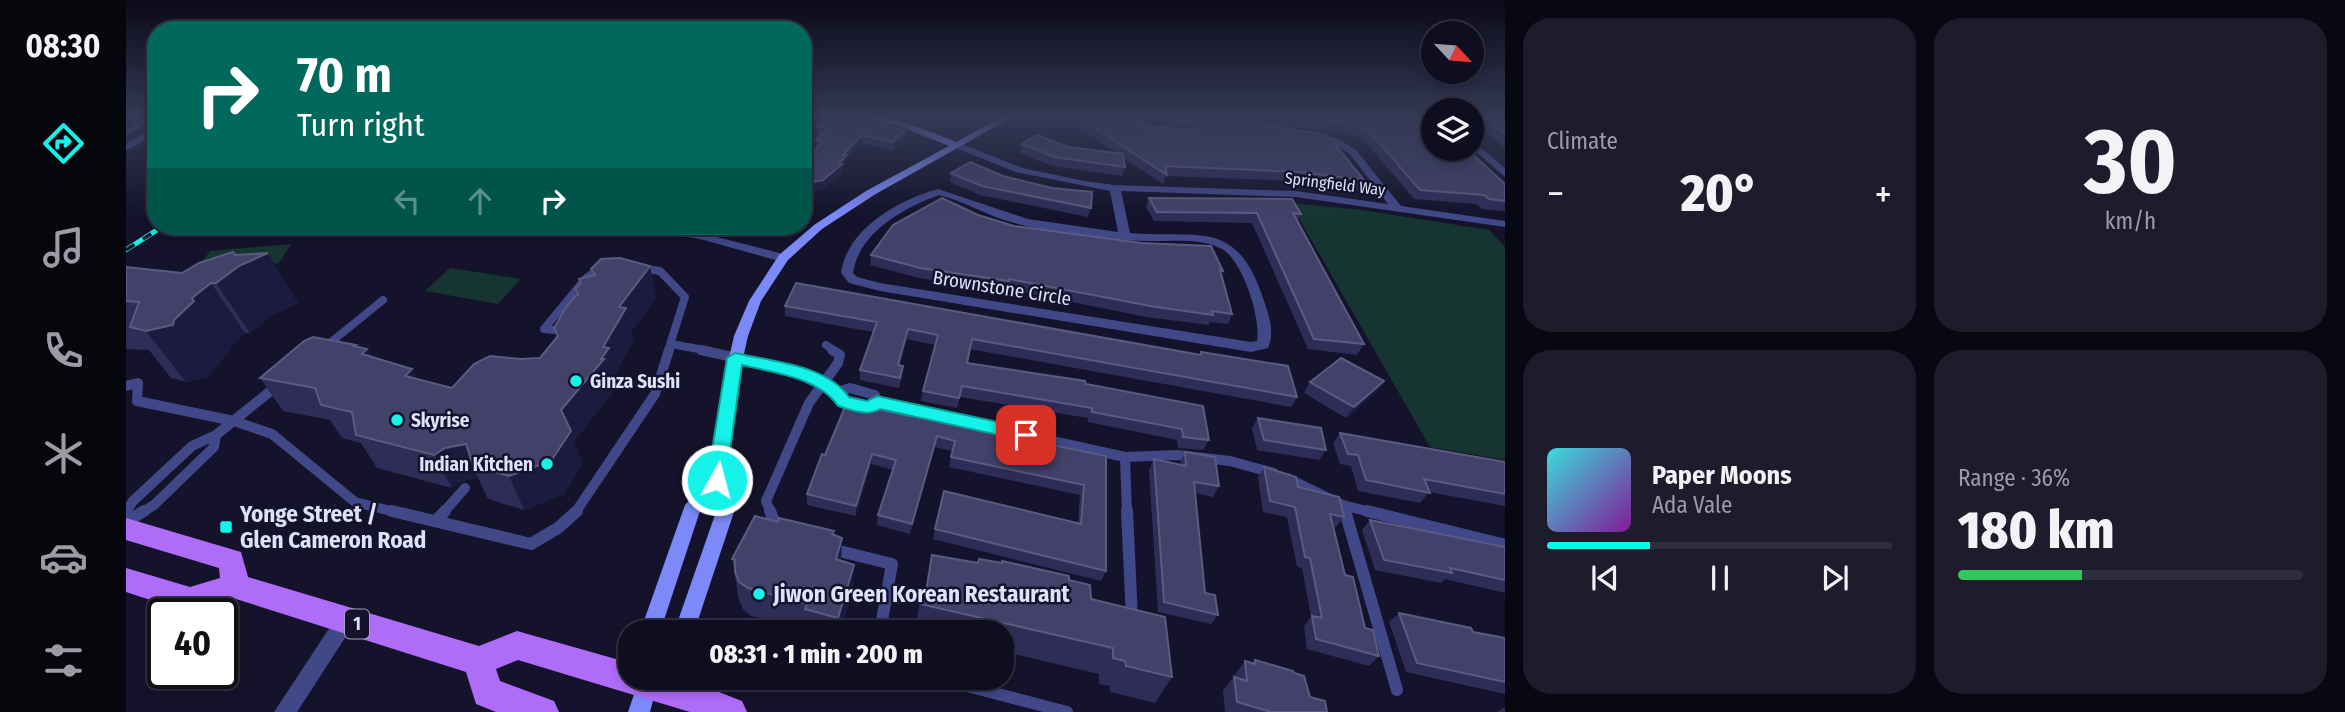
<!DOCTYPE html>
<meta charset="utf-8">
<style>
body{margin:0;font-family:"Fira Sans Condensed",sans-serif;background:#1d1c2d;color:#f1f3f6;height:100vh;display:flex;flex-direction:column;font-size:26px;white-space:nowrap}
*{box-sizing:border-box;margin:0}
p{font-size:23px;color:#9b9ca5}
.icon{flex:none;width:38px;height:38px;fill:none;stroke:currentColor;stroke-width:2;stroke-linecap:round;stroke-linejoin:round}
.map{position:relative;flex:1;overflow:hidden}
.details{display:flex;flex-direction:column;gap:18px;padding:18px;background:#080812;width:840px}
.details>*{flex:none}
.guide{position:absolute;left:21px;top:21px;width:665px;height:214px;border-radius:28px;box-shadow:0 4px 10px #0003,0 0 0 2px #2f2e3e;background:#00695c;color:#fff;overflow:hidden}
.needle{width:46px;rotate:116deg}
.fabs{position:absolute;left:1295px;top:21px;display:grid;gap:14px}
.fabs a{display:grid;place-items:center;width:63px;height:63px;border-radius:50%;background:#0f0e20;box-shadow:0 4px 10px #0003,0 0 0 2px #2f2e3e;font-size:35px}
.speed{position:absolute;left:21px;top:598px;display:flex;gap:14px;font-size:35px;font-weight:700;text-align:center}
.speed>*{display:grid;place-content:center;width:91px;height:91px;border-radius:50%;background:#0f0e20;box-shadow:0 4px 10px #0003,0 0 0 2px #2f2e3e;line-height:1}
.speed .limit{border:4px solid #111;border-radius:10px;background:#fff;color:#111}
.pin{position:absolute;display:grid;place-items:center;width:60px;height:60px;color:#fff;margin:-30px;border-radius:14px;box-shadow:0 4px 10px #0006}
.me{position:absolute;width:77px;margin:-38px;rotate:7deg;stroke-linejoin:round;filter:drop-shadow(0 0 5px #0008)}
.turn{display:flex;align-items:center;gap:24px;height:147px;padding:0 35px;font-size:32px}
.turn .icon{width:91px;height:91px;stroke-width:2.5}
.turn b{display:block;font-size:49px;line-height:60px}
.lanes{display:flex;align-items:center;height:66px;padding:0 35px;background:#0003;justify-content:center;gap:35px;direction:ltr}
.lanes .off{opacity:.35}
.big{font-size:52px;font-weight:800;line-height:1.1}
.details .tile{flex:1;display:flex;flex-direction:column;justify-content:center;gap:10px;min-width:0;padding:0 24px;border-radius:28px;background:#1d1c2d}
.details .dial{align-items:center;gap:0}
.dial b{font-size:91px;line-height:1}
.song{display:flex;align-items:center;gap:21px}
.cover{width:84px;height:84px;border-radius:10px;background:linear-gradient(135deg,hsl(180 70% 55%),hsl(290 70% 35%))}
.played{height:7px;border-radius:4px;background:linear-gradient(90deg,#15f3e9 30%,#2f2e3e 30%)}
.keys{display:flex;justify-content:space-around;direction:ltr}
.heat{display:flex;justify-content:space-between;align-items:center;font-size:38px;direction:ltr}
.charge{height:10px;border-radius:5px;background:linear-gradient(90deg,#34c759 36%,#2f2e3e 0)}
.details .tiles{flex:1;display:grid;gap:18px;grid-template-columns:repeat(2,1fr)}
.trip{position:absolute;left:492px;top:620px;width:396px;height:70px;border-radius:28px;background:#0f0e20;box-shadow:0 4px 10px #0003,0 0 0 2px #2f2e3e;font-weight:800;line-height:70px;text-align:center}
main{display:flex;flex:1;min-height:0}
.tabs{display:flex;flex-direction:column;width:126px;justify-content:space-around;align-items:center;background:#06060d;color:#9b9ca5}
.tabs .icon{width:49px;height:49px}
.tabs .active{color:#15f3e9}
.tabs b{font-size:32px;color:#f1f3f6}
.map>svg:first-child{display:block}
</style>
<main>
<nav class="tabs">
<b>08:30</b>
<svg class="icon active" aria-label="directions" viewBox="0 0 24 24"><path d="M12 3l9 9-9 9-9-9zM9 14v-3h6M13 9l2 2-2 2"/></svg>
<svg class="icon" aria-label="music" viewBox="0 0 24 24"><path d="M9 18V5l10-2v13"/><circle cx="6" cy="18" r="3"/><circle cx="16" cy="16" r="3"/></svg>
<svg class="icon" aria-label="phone" viewBox="0 0 24 24"><path d="M5 4h4l2 5-3 2q2 4 5 5l2-3 5 2v4C11 20 4 13 5 4z"/></svg>
<svg class="icon" aria-label="climate" viewBox="0 0 24 24"><path d="M12 3v18M4 7l16 10M4 17L20 7"/></svg>
<svg class="icon" aria-label="car" viewBox="0 0 24 24"><path d="M5 17H2v-5l4-1 3-4h7l3 4 3 1v5h-3M9 17h6M6 11h13"/><circle cx="7" cy="17" r="2"/><circle cx="17" cy="17" r="2"/></svg>
<svg class="icon" aria-label="filters" viewBox="0 0 24 24"><path d="M4 7h16M4 17h16"/><circle cx="9" cy="7" r="2"/><circle cx="15" cy="17" r="2"/></svg>
</nav>
<div class="map">
<svg width="1379" height="712" viewBox="0 0 1379 712">
<rect width="100%" height="100%" fill="#14132b"/>
<path fill="#163530" d="M1164,203L1236,210L1363,230L1379,247V460L1304,447Z
M165,244L153,263L69,271L84,251Z
M324,268L395,279L372,304L299,291Z"/>
<g fill="none" stroke-linecap="round" stroke-linejoin="round">
<path stroke="#414888" stroke-width="6" d="M0,133L26,118
M0,147L30,131"/>
<path stroke="#414888" stroke-width="8" d="M513,268L534,271L559,297L542,351
M439,331L418,329L460,278L475,268
M545,344L584,351
M700,345L709,351
M199,347L257,300"/>
<path stroke="#414888" stroke-width="10" d="M575,350L664,370L705,390L718,402L744,408L751,402
M0,386L12,383L11,401L108,421L146,434L229,502L273,513
M711,392L724,388L749,395L751,402L999,457L1052,455L1104,461L1148,473
M999,457L1001,513
M1161,478L1217,505L1248,513
M1217,505L1219,513
M0,512L7,501L66,446L90,435L152,385
M15,513L28,505L88,447L90,435
M317,513L339,488
M449,513L529,394L543,350
M645,513L640,501L683,403L712,363L714,355L706,350"/>
<path stroke="#414888" stroke-width="12" d="M266,511L405,544L432,528L451,511
M644,511L652,531
M1001,511L1006,619
M1219,511L1271,690
M1241,511L1379,545
M310,521L319,511
M0,522L18,511
M705,549L766,564L754,632
M807,677L941,712"/>
<path fill="#414888" fill-rule="evenodd" d="M677,116H685L677,125Z
M1005,116H1014C1020,126 1031,127 1043,124L1039,116H1047L1049,119L1083,122L1088,125C1078,131 1066,123 1054,125C1036,128 1018,140 1005,116Z
M1187,134L1210,138L1230,150L1275,206L1379,221V227L1170,197L995,191L1004,233C1074,239 1111,217 1138,301C1143,316 1149,333 1142,348L1125,352L754,291L723,283L715,273C721,229 772,200 812,189L902,219L992,232L984,191L890,172L827,147L825,145L830,142L897,168L958,181L989,185L1170,191L1262,204L1224,154L1204,142L1184,139L1182,137ZM813,195C835,200 856,213 878,220C925,234 978,241 1027,241C1049,241 1076,238 1096,249C1117,261 1135,318 1131,341L1125,342L754,283L731,277L727,273C733,232 778,208 813,195Z
M1346,140L1379,168V177L1346,148Z
M205,226L234,229L543,228L575,233L661,255L663,258L657,262L574,239L543,234L234,235L209,231Z
M219,612L226,615L229,621L226,627L171,712H148L212,615Z"/>
<path fill="#7b8af8" fill-rule="evenodd" d="M734,116C769,116 798,129 830,142L877,116H888L748,195L696,229L662,260L635,301L622,336L609,393L599,480L608,512L568,632H548L590,512L587,496L575,508L534,632H514L559,505L583,478L595,393L608,336L623,301L653,255L688,225L740,191L823,146L774,126Z
M514,677H530L532,682L524,712H502Z"/>
<path fill="#af6cf8" fill-rule="evenodd" d="M0,518L115,552L122,577L353,646L391,631L504,663V677H554L616,701L621,712H564L392,660L370,669L374,681L428,701L433,712H370L350,704L340,672L110,599L64,613L0,592V568L64,587L94,578L93,568L0,540Z"/>
<defs>
<path id="rail" d="M0,250L37,226"/>
</defs>
<use href="#rail" stroke="#15f3e9" stroke-width="5"/>
<use href="#rail" stroke="#14132b" stroke-width="3.5" stroke-dasharray="10" stroke-linecap="butt"/>
</g>
<path fill="#2f2d58" d="M808,116H835L818,121Z
M946,116H992L1016,128L1064,130V128L1067,120L1238,180L1233,190L1170,181L1040,176L1037,184L997,158L999,167L996,176L926,166L894,153L896,144L942,147L991,153L947,124Z
M1060,116H1307L1379,184V211L1356,209L1351,204L1288,199L1237,139L1215,132L1060,117Z
M1346,116H1379V148L1346,119Z
M755,123L779,139L767,151L736,143L720,160V164L716,169V173L697,189L677,194V162L690,149V140L694,136L692,135V127Z
M825,173L877,176L965,208L962,217L854,195L824,182Z
M1023,198L1175,214L1171,221L1238,344L1231,355L1182,349L1126,223L1028,221L1020,207Z
M852,215L888,226L1097,271L1095,275L1106,314L1102,324L1084,322L1083,325L1020,317L881,289V291L793,278L744,265L745,255Z
M120,226H173L163,235L123,231Z
M597,226H636L626,234Z
M109,255L172,303L145,316L124,333H119L102,349L104,351L86,371L85,376L60,382L45,378L23,350L0,349V267L56,273Z
M524,266L530,298L505,332L507,341L489,374L491,381L486,389L487,392L448,441L456,465L438,494L398,510L362,499L352,478L336,481L326,488L251,468L235,443L216,438L204,420L157,411L134,378L230,345L231,347L241,349L244,356L292,379L326,388L395,359L414,358L431,337L428,328L450,296L449,289L454,283L453,279L467,275L465,269Z
M659,306L1074,355L1075,352L1171,397L1165,407L844,349L842,363L960,384L1083,440L1077,450L1052,448L1051,440L962,422V418L834,397L831,408L795,401L797,391L809,345L781,339L774,365L776,376L773,388L734,380V370L747,332L659,316Z
M1184,382L1251,392L1220,418L1178,393Z
M783,416L980,456V571L975,581L807,539L818,491L952,523L954,495L823,467L826,451L809,447L784,534L751,525L752,515L767,470L745,464L730,516L681,505V494L699,455Z
M1132,418L1200,450L1193,460L1131,450L1126,428Z
M1214,433L1379,462V506L1303,492L1294,503L1232,491L1225,466L1214,464L1207,443Z
M1059,452L1093,486L1087,497L1069,493L1079,593L1092,615L1085,624L1032,612L1023,470L1028,459L1054,464Z
M1138,467L1172,487L1218,517L1210,527H1207L1219,575L1239,628L1253,656L1243,666L1181,649L1178,626L1185,617L1176,568L1171,567L1161,517L1137,512L1132,477Z
M1244,520L1379,547V593L1319,579L1315,583L1249,570L1236,530Z
M707,535L715,561L728,565L726,592L715,632H680V631L625,616L617,609L613,600L606,559Z
M806,555L852,563L853,559L943,580L965,599L1046,677L1029,703L984,692V686L973,684V674L875,651V632L789,631L796,591L799,592Z
M1273,613L1347,632L1379,638V694L1280,672L1263,622Z
M1129,660L1168,673L1184,697L1201,712H1099L1097,691L1119,661L1126,663Z
M1379,707V712H1371Z"/>
<path fill="#1c1b3f" d="M819,116H835L818,121Z
M779,131V139L767,151V142Z
M736,135V143L720,160V164L716,169V173L697,189L677,194V184L713,163L717,155Z
M158,226H173L163,235Z
M626,226H636L626,234Z
M142,253L172,303L145,316L124,333L90,283L113,266Z
M524,266L530,298L505,332L507,341L489,374L491,381L486,389L487,392L448,441L456,465L438,494L398,510L383,476L475,359L477,347L493,307Z
M85,283L119,333L102,349L104,351L86,371L85,376L60,382L20,331L48,320L66,298Z
M782,329L781,339L771,375L772,365Z
M241,349L258,382L236,354Z
M286,369L303,402L279,376Z
M1258,381L1251,392L1220,418L1228,407Z
M811,436L809,447L784,534L786,524Z
M340,444L347,466L352,478L336,481L326,488L308,455L319,448Z
M746,454L745,464L730,516V506Z
M716,538L715,566L710,559Z
M728,565L726,592L715,632H712V618Z"/>
<path fill="#42416a" stroke="#5b5a81" stroke-width="2" d="M701,116L755,121L754,123L779,131L767,142L736,135L717,155H721L713,163L716,164L697,180L677,184V162L697,142L690,140L702,128L692,127Z
M950,116H992L1016,128L1072,130L1067,120L1139,125L1201,135L1238,180L1174,172L1039,166L1041,175Z
M1144,116H1307V149H1341L1379,184V201L1363,199L1358,195L1294,190L1242,130L1219,123Z
M1357,116H1379V134Z
M911,135L942,147L997,154L999,167L928,157L896,144Z
M844,162L877,176L926,188L966,192L965,208L856,186L825,173Z
M816,198L852,215L888,226L1015,243L1085,246L1097,271L1094,270L1106,314L1086,311L1087,315L1024,306L883,279V281L794,268L745,255L767,225Z
M1023,198L1166,199L1175,214L1167,213L1238,344L1188,339L1131,213L1031,212Z
M107,252L109,255L142,253L113,266L90,283H85L66,298L68,301L48,320L47,325L20,331L4,327L13,302L0,301V267L56,273L73,263Z
M494,258L524,266L493,307L500,308L477,347L483,348L475,359H478L435,410L445,431L425,461L383,476L347,466L340,444L319,448L308,455L230,435L226,412L195,405L189,388L134,378L178,341L187,337L230,345L228,346L241,349L236,354L286,369L279,376L326,388L348,364L364,356L395,359L414,358L432,336L428,328L440,307L452,294L449,289L455,283L453,279L469,275L465,269L475,259Z
M670,283L1075,355V352L1162,366L1171,397L846,339L841,363L959,381L960,384L1077,406L1083,440L1057,437L1056,429L966,412V408L836,386L833,398L797,391L812,335L782,329L772,365L777,366L774,378L734,370L751,322L659,306Z
M1215,358L1258,381L1228,407L1184,382Z
M721,402L783,416L784,411L814,418L813,422L980,456V571L809,529L818,491L955,524L958,485L825,457L829,441L811,436L786,524L752,515L770,460L746,454L730,506L681,494L696,454L699,455Z
M1132,418L1195,428L1200,450L1138,440Z
M1214,433L1379,462V494L1298,479L1304,493L1240,480L1232,455L1222,454Z
M1059,452L1089,457L1093,486L1068,482L1079,593L1089,595L1092,615L1038,602L1028,459L1060,466Z
M1138,467L1170,477L1172,487L1213,497L1218,517L1204,514L1219,575L1227,577L1239,628L1247,630L1253,656L1190,639L1186,616L1196,618L1184,558L1179,557L1169,507L1144,501Z
M629,516L652,522L653,518L708,531L706,534L716,538L710,559L728,565L712,618L679,609L681,604L622,588L613,582L609,572V560L606,559Z
M1244,520L1379,547V580L1324,568L1326,573L1258,560Z
M806,555L852,563L853,559L876,563V561L943,576V580L964,585L965,599L1039,617L1046,677L1000,666L999,661L987,658V648L794,604L796,591L800,592Z
M1273,613L1345,628L1347,632L1379,638V682L1291,663Z
M1129,660L1167,671L1168,673L1178,676L1184,697L1199,701L1201,712H1145L1111,702L1108,677L1121,681L1119,661L1129,664Z"/>
<linearGradient id="sky" x2="0" y2="1"><stop stop-color="#0b0a18"/><stop offset="0.54" stop-color="#343955"/><stop offset="1" stop-color="#343955" stop-opacity="0"/></linearGradient>
<rect width="1379" height="216" fill="url(#sky)"/>
<path fill="#15f3e9" stroke="#0e9e97" stroke-width="2" d="M609,353C645,361 701,365 723,397L741,401L751,396L900,428L906,430L909,435L906,439L900,441L754,409C742,417 725,410 712,406C692,377 648,373 616,365L600,480L597,486L591,488L584,486L581,480L601,358Z"/>
<g fill="#15f3e9" stroke="#14132b" stroke-width="2.5">
<circle cx="450" cy="381" r="7"/>
<circle cx="271" cy="420" r="7"/>
<circle cx="421" cy="464" r="7"/>
<rect x="93" y="520" width="14" height="14" rx="3.5"/>
<circle cx="633" cy="594" r="7"/>
</g>
<g text-anchor="middle" dominant-baseline="central" stroke-width="5" stroke-linejoin="round" paint-order="stroke">
<g font-size="16" fill="#dfe0fd" stroke="#14132b">
<text transform="translate(1209 184) rotate(7)">Springfield Way</text>
</g>
<rect fill="#14132b" stroke="#a2a2be" stroke-width="2" x="219" y="609.5" width="24" height="29" rx="5"/>
<g font-size="18" font-weight="bold" fill="#dfe0fd">
<text x="231" y="624">1</text>
</g>
<g font-size="19" fill="#dfe0fd" stroke="#14132b">
<text transform="translate(876 288) rotate(9)">Brownstone Circle</text>
</g>
<g font-size="19" font-weight="bold" fill="#dfe0fd" stroke="#14132b" text-anchor="start">
<text x="464" y="381">Ginza Sushi</text>
<text x="285" y="420">Skyrise</text>
<text x="407" y="464" text-anchor="end">Indian Kitchen</text>
</g>
<g font-size="23" font-weight="bold" fill="#dfe0fd" stroke="#14132b" text-anchor="start">
<text x="114" y="514">Yonge Street /<tspan x="114" dy="26">Glen Cameron Road</tspan></text>
<text x="647" y="594">Jiwon Green Korean Restaurant</text>
</g>
</g>
</svg>
<div class="fabs">
<a><svg class="needle" viewBox="-14 -14 28 28"><path d="M0-13l5 13h-10z" fill="#e53935"/><path d="M0 13l5-13h-10z" fill="#9b9ca5"/></svg></a>
<a><svg class="icon" aria-label="layers" viewBox="0 0 24 24"><path d="M12 4l9 5-9 5-9-5zM3 14l9 5 9-5"/></svg></a>
</div>
<div class="speed"><div class="limit">40</div></div>
<div class="pin" style="left:900px;top:435px;background:#d93025"><svg class="icon" aria-label="arrive" viewBox="0 0 24 24"><path d="M6 21V4h12l-3 4 3 4H6"/></svg></div>
<svg class="me" style="left:591px;top:480px" viewBox="-20 -20 40 40"><circle r="17" fill="#15f3e9" stroke="#fff" stroke-width="3"/><path d="M0-11L8 9 0 5-8 9z" fill="#fff"/></svg>
<div class="trip">08:31 · 1 min · 200 m</div>
<div class="guide">
<div class="turn"><svg class="icon" aria-label="right" viewBox="0 0 24 24"><path d="M7 20v-9h11M14 6l5 5-5 5"/></svg><div><b>70 m</b>Turn right</div></div>
<div class="lanes"><svg class="icon off" aria-label="left" viewBox="0 0 24 24"><path d="M17 20v-9H6M10 6l-5 5 5 5"/></svg><svg class="icon off" aria-label="ahead" viewBox="0 0 24 24"><path d="M12 20V5M6 11l6-6 6 6"/></svg><svg class="icon" aria-label="right" viewBox="0 0 24 24"><path d="M7 20v-9h11M14 6l5 5-5 5"/></svg></div>
</div>
</div>
<section class="details">
<div class="tiles">
<div class="tile"><p>Climate</p>
<div class="heat"><a>−</a><b class="big">20°</b><a>+</a></div>
</div>
<div class="tile dial"><b>30</b><p>km/h</p></div>
<div class="tile">
<div class="song"><i class="cover"></i><div><b>Paper Moons</b><p>Ada Vale</p></div></div>
<div class="played"></div>
<div class="keys"><svg class="icon" aria-label="previous" viewBox="0 0 24 24"><path d="M18 5L8 12l10 7zM5 5v14"/></svg><svg class="icon" aria-label="pause" viewBox="0 0 24 24"><path d="M8 5v14M16 5v14"/></svg><svg class="icon" aria-label="next" viewBox="0 0 24 24"><path d="M6 5l10 7-10 7zM19 5v14"/></svg></div>
</div>
<div class="tile"><p>Range · 36%</p><b class="big">180 km</b><div class="charge"></div></div>
</div>
</section>
</main>
